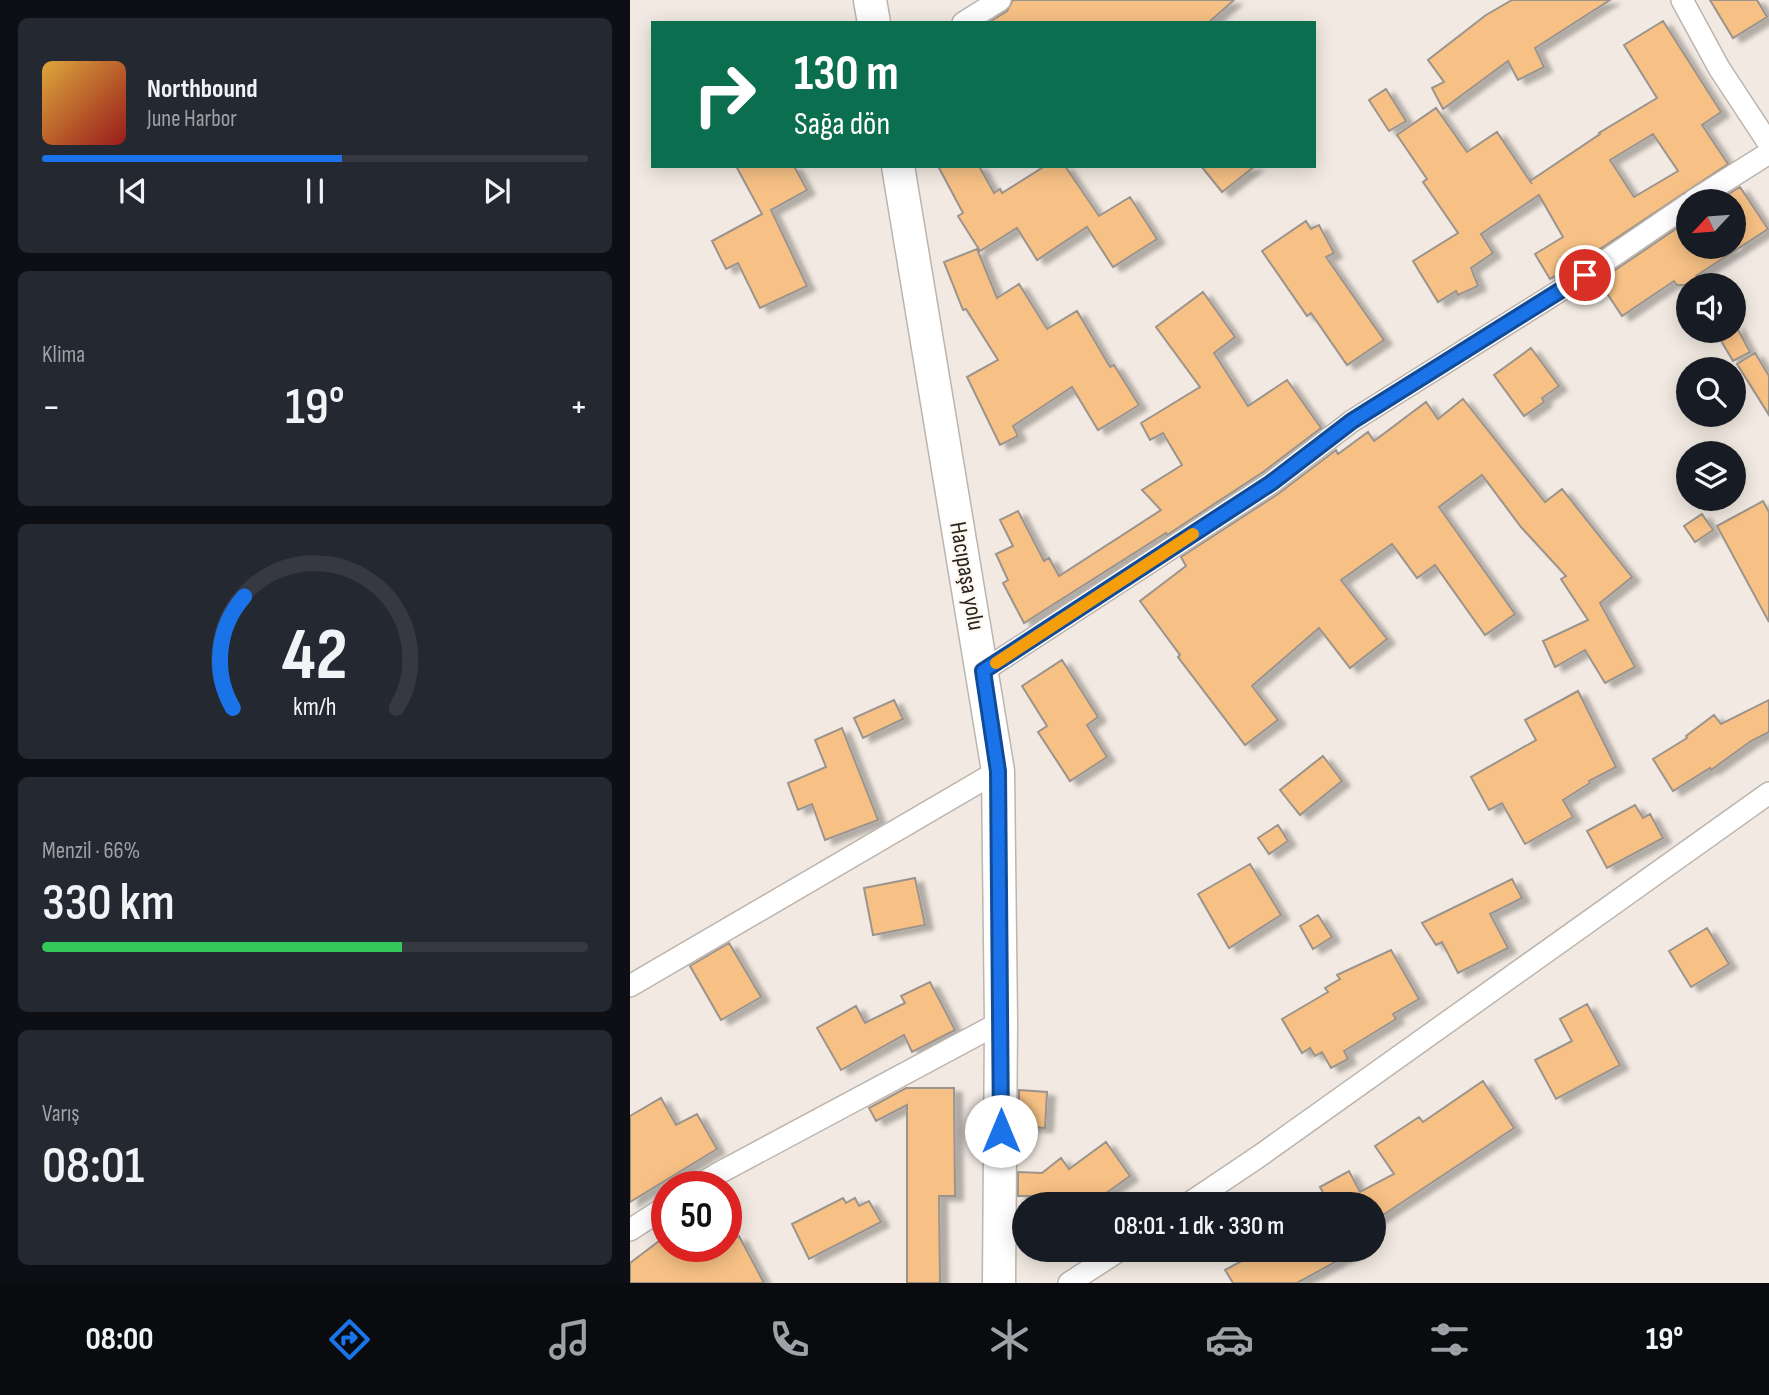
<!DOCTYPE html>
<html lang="tr">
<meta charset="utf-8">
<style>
body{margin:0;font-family:"Sofia Sans Condensed",sans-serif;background:#242831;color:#f1f3f6;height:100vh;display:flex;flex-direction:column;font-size:26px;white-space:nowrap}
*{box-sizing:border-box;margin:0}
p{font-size:23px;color:#9ea1a6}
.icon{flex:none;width:38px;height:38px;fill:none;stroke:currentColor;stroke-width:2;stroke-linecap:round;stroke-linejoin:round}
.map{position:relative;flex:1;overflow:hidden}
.details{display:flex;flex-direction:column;gap:18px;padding:18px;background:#0d0f14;width:630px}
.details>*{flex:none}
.hud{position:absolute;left:21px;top:21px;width:665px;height:147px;border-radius:0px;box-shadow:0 4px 18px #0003;background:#0b6e4f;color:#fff;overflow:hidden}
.needle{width:46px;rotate:244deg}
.buttons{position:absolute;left:1046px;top:189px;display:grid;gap:14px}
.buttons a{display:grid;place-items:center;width:70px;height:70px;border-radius:50%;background:#171b24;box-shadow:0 4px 18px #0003;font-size:35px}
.speed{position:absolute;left:21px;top:1171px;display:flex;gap:14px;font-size:35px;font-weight:700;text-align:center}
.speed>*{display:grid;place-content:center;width:91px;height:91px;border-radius:50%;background:#171b24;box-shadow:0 4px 18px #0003;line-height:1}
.speed .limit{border:10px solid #d22;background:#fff;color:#111}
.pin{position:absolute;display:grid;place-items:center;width:60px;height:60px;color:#fff;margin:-30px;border:4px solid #fff;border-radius:50%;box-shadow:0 2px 7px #0007}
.me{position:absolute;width:77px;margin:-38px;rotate:0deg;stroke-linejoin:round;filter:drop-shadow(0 0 5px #0008)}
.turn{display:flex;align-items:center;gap:24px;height:147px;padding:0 28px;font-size:32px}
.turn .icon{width:91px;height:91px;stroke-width:2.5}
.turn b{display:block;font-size:49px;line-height:60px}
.big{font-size:52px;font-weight:600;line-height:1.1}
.details .widget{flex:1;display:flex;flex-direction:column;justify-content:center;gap:10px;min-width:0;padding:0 24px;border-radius:10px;background:#242831}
.details .dial{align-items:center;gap:0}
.dial svg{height:182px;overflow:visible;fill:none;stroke:#363941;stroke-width:7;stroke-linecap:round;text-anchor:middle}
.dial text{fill:#f1f3f6;stroke:none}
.song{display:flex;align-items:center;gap:21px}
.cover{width:84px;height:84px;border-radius:10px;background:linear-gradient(135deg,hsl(40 70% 55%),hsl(0 70% 35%))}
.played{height:7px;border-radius:4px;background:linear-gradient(90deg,#1a73e8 55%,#363941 55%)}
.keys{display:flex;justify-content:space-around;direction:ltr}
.heat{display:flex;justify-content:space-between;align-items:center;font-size:38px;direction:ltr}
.charge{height:10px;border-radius:5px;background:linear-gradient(90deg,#34c759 66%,#363941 0)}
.trip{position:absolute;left:382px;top:1192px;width:374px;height:70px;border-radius:35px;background:#171b24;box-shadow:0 4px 18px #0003;font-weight:600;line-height:70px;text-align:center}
.menu{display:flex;height:112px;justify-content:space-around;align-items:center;background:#090b0e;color:#9ea1a6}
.menu .icon{width:49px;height:49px}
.menu .on{color:#1a73e8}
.menu b{font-size:32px;color:#f1f3f6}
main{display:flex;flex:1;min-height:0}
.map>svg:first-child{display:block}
</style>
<main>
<section class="details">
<div class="widget">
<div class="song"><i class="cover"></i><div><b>Northbound</b><p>June Harbor</p></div></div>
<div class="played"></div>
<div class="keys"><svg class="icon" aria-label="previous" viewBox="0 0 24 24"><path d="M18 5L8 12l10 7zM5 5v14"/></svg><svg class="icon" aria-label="pause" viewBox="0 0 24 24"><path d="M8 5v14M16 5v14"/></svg><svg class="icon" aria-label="next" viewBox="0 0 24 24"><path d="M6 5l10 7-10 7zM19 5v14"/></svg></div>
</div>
<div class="widget"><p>Klima</p>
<div class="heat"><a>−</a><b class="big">19°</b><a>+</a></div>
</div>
<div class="widget dial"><svg viewBox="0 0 100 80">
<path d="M14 69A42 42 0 1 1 86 69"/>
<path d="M14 69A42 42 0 0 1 19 20" stroke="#1a73e8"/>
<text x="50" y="56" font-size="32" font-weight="700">42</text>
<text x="50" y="72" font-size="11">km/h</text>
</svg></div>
<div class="widget"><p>Menzil · 66%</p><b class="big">330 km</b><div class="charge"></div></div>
<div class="widget"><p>Varış</p><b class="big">08:01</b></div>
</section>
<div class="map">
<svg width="1139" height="1283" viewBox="0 0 1139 1283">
<defs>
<filter id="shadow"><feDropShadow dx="8" dy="4.5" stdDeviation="2" flood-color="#0004"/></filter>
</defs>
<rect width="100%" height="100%" fill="#f2eae2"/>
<path fill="#f7c185" stroke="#9c948c" stroke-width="2" fill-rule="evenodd" filter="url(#shadow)" d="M383,0H604L578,23H358L377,11Z
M882,0H980L905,48L914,67L888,80L878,61L813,109L802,88L814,82L798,60L856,15Z
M1080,0H1127L1137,17L1103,38Z
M1033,21L1091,112L1072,125L1098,164L949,263L920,279L905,254L933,237L909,195L851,234L863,253L841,268L848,286L828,295L826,291L808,302L783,261L828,233L793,182L797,179L767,135L806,108L837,152L867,132L902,184L900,181L970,134L969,133L1027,98L994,45ZM1023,134L1048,171L1004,197L980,160Z
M756,89L776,121L759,131L739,100Z
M106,166H164L177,190L141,210L177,286L130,308L108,263L96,269L82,241L132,214Z
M308,166H349L364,193L370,189L372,193L415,166H435L469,216L500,197L527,239L483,267L457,227L407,260L387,228L350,251L328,216L333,213Z
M571,166H625L592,192Z
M1110,187L1138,229L1066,276L1072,285H1047L1044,281L992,316L969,281L1059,220V247H1104V201H1087Z
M676,221L681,229L689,225L704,253L696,257L754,340L717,365L681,313L677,316L632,251Z
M347,249L367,298L389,284L417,329L447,311L480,367L484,365L509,405L468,430L442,387L383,426L388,436L370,445L337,377L368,360L336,309L333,310L314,262Z
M573,292L605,337L584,353L618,406L657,380L691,428L633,472L537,535L536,533L394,623L373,583L378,580L366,554L383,546L370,520L388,511L414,561L419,558L429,576L531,510L512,490L552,465L533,433L520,440L511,423L570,387L526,327Z
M1105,324L1120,352L1103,361L1087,334L1093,331H1104Z
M901,348L929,386L912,398L914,402L894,416L864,375Z
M1125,353L1139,376V415L1107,364Z
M833,399L915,502L932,489L1002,577L970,603L1005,667L975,683L955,650L925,667L913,641L958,620L931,579L936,576L891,527L852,475L809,507L885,614L855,635L805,565L787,578L762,544L711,580L757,639L720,668L689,628L622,686L648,720L615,745L548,657L550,655L510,601L556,566L551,557L648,494L706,450L708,454L738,432L744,441L796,402L808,419Z
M1133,501L1139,512V622L1087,526Z
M1072,514L1083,530L1065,542L1054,526Z
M432,660L468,717L457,725L477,757L440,781L408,732L417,726L392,686Z
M948,691L986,767L959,781L960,783L933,800L943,817L895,844L872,803L859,810L841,777L906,740L895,720Z
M264,700L273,719L233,738L224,718Z
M1139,700V732L1121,741L1081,770L1080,768L1043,791L1023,759L1057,738L1056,736L1084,715L1091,724Z
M212,728L248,820L195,840L182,804L168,810L158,783L196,767L185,740Z
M693,756L712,781L670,815L650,790Z
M1005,805L1013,818L1020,814L1033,838L977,868L957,831Z
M648,825L658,841L639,854L628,838Z
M620,864L651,915L599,948L568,894Z
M285,878L295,925L243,935L234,888Z
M882,879L892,898L860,914L878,948L828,973L812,942L806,945L792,923Z
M688,915L702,937L683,949L670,926Z
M1077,928L1099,964L1061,987L1039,951Z
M99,943L131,997L91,1020L60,966Z
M761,950L789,999L763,1014L766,1019L714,1051L718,1059L701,1068L692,1052L685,1056L680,1048L672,1053L652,1019L698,992L695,988L710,979L707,975Z
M300,982L325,1030L282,1052L274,1035L211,1070L187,1028L226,1006L235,1023L275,1003L271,996Z
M957,1004L990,1065L926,1099L905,1060L942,1041L930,1019Z
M853,1081L884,1128L744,1221V1204H699L690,1187L719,1171L730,1192L764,1174L745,1146L789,1117L793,1122Z
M276,1088H324L325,1196H309L310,1283H277V1105L246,1121L239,1108Z
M389,1090L417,1092L415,1128L389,1126Z
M31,1098L46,1125L67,1114L87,1149L0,1202V1116Z
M476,1142L500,1176L461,1204H418L412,1196H388V1172L412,1173L431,1158L439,1169Z
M213,1198L216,1203L225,1198L229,1206L239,1201L251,1222L179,1259L162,1224Z
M37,1235V1246H96V1243L109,1236L134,1283H0V1263Z
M632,1250H727L667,1283H603L595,1270Z"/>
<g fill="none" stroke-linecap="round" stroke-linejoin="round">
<defs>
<path id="street" d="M1052,0L1089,68L1139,144
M333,23L370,0
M1063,201L1139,153
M353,671L641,483L722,421L955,275L1059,204
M0,986L368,771
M68,1186L89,1173L371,1022
M558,1204L628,1157L1139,793
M0,1230L37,1206
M439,1283L490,1250"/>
<path id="secondary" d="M240,0L244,23
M268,166L368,771L371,1022L369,1283"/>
</defs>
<use href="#street" stroke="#bdb5ad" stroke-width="24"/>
<use href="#secondary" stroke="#bdb5ad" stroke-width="35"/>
<use href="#street" stroke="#fff" stroke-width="21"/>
<use href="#secondary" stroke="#fff" stroke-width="32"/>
</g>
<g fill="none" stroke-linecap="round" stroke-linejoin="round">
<defs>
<path id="route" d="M371,1131L368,771L353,671L641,483L722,421L955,275"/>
</defs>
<use href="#route" stroke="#114b97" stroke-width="18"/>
<use href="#route" stroke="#1a73e8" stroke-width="12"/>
<path stroke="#f59e0b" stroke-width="12" d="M366,663L563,534"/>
</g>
<g text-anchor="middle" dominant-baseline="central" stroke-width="5" stroke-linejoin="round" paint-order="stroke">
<g font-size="24" fill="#272421" stroke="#fff8f1">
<text transform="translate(337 576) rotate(80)">Hacıpaşa yolu</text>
</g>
</g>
</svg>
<div class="buttons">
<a><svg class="needle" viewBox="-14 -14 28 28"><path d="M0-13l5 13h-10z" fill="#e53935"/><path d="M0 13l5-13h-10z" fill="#9ea1a6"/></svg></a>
<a><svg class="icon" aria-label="sound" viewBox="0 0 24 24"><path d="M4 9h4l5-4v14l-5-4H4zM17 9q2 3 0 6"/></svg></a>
<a><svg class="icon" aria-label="search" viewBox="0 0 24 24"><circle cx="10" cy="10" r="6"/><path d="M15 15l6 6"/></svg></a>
<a><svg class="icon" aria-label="layers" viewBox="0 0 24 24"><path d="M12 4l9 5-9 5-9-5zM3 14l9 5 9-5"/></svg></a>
</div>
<div class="speed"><div class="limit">50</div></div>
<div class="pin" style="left:955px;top:275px;background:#d93025"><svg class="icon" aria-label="arrive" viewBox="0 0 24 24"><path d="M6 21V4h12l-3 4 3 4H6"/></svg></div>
<svg class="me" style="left:371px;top:1131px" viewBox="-20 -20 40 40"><circle r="19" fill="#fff"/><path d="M0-13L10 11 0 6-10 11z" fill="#1a73e8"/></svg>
<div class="trip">08:01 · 1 dk · 330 m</div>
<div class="hud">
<div class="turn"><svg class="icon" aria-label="right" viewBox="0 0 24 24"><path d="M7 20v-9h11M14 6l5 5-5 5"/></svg><div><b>130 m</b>Sağa dön</div></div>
</div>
</div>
</main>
<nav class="menu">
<b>08:00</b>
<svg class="icon on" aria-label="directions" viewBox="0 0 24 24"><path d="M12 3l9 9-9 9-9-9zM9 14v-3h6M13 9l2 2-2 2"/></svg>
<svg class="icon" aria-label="music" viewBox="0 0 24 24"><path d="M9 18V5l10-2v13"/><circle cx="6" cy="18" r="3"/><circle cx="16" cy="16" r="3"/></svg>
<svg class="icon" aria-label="phone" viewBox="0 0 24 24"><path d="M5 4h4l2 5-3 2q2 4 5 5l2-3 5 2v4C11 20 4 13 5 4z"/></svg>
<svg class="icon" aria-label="climate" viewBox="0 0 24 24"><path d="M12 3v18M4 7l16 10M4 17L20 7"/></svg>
<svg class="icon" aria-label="car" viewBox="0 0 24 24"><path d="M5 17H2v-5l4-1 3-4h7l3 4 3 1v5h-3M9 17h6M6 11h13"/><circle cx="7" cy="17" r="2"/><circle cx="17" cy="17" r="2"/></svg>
<svg class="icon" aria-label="filters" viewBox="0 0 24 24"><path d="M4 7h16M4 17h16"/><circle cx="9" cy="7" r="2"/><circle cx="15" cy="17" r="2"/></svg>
<b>19°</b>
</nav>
